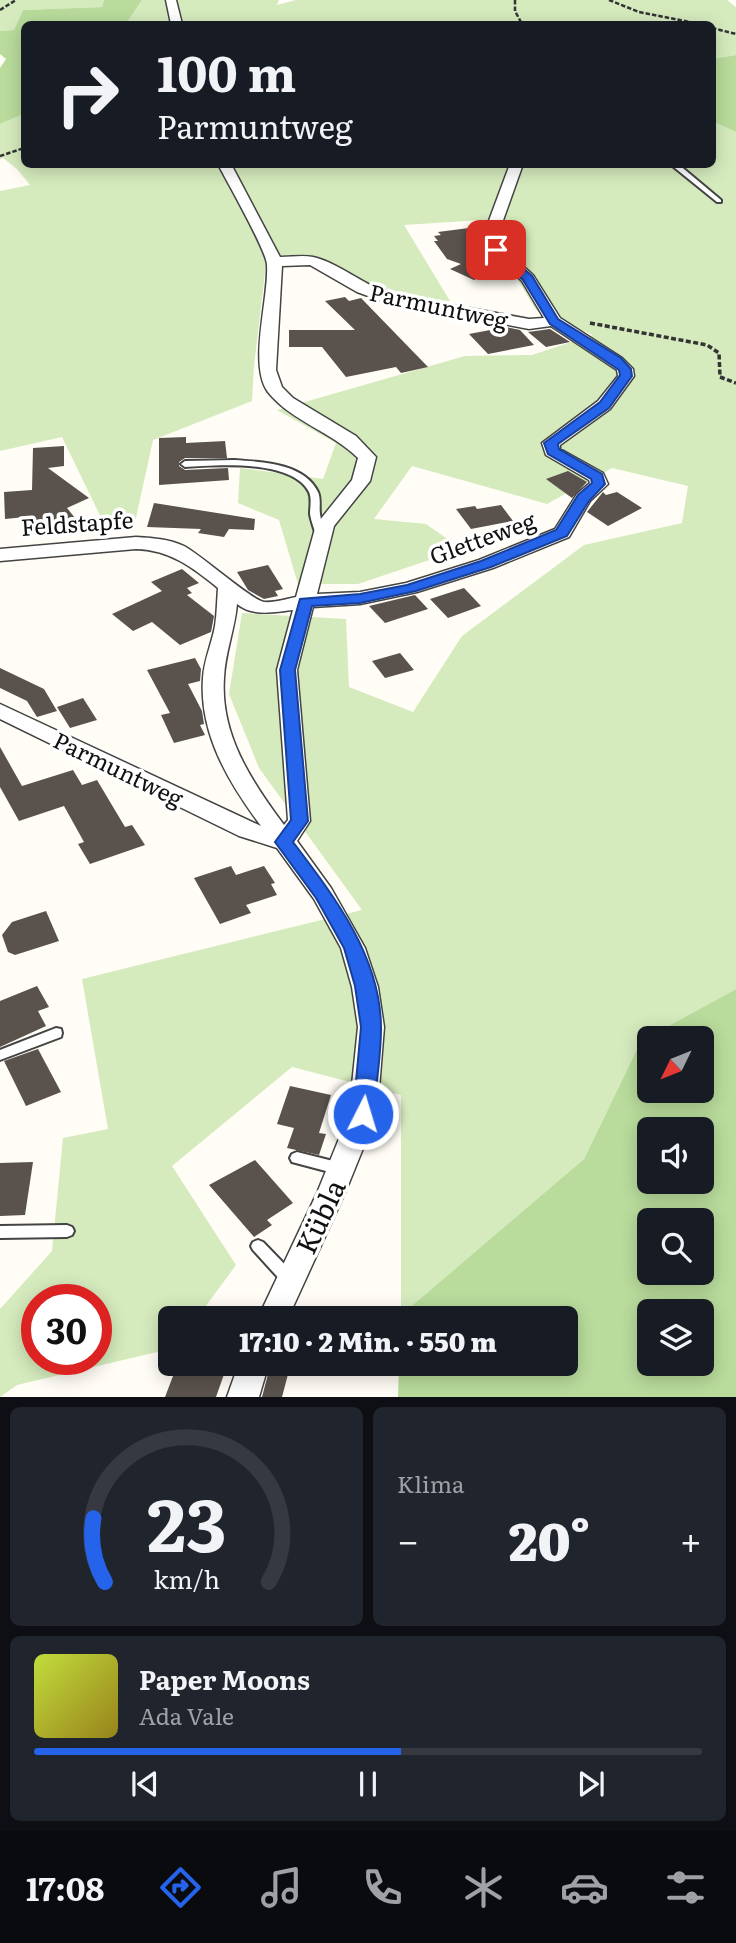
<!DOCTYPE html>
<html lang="de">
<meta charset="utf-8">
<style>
body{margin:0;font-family:Literata,serif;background:#20242c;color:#f1f3f6;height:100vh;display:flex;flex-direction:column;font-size:26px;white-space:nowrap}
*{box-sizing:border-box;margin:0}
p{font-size:23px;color:#9ea1a6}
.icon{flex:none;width:38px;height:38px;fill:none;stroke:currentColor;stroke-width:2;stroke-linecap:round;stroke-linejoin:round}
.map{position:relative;height:1397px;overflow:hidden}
.side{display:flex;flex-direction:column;gap:10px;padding:10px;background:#0d0f14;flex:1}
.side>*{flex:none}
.top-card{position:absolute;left:21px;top:21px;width:695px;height:147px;border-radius:10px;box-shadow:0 4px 18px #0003;background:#171b24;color:#f1f3f6;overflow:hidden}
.needle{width:46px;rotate:227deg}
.tools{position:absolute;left:637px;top:1026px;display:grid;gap:14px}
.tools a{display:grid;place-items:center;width:77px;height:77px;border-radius:10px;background:#171b24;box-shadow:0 4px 18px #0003;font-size:35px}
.speed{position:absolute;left:21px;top:1284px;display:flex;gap:14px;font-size:35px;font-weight:700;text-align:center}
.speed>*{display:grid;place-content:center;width:91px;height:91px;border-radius:50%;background:#171b24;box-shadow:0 4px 18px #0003;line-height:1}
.speed .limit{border:10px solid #d22;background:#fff;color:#111}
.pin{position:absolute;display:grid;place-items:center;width:60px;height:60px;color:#fff;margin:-30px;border-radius:14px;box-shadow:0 4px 10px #0006}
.me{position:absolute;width:77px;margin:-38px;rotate:5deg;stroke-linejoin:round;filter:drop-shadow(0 0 5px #0008)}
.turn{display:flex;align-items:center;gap:24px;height:147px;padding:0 21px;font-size:32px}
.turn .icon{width:91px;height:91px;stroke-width:2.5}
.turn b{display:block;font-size:49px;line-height:60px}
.big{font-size:52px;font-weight:800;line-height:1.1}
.side .widget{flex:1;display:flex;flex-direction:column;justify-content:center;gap:10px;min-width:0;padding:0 24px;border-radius:10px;background:#20242c}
.side .dial{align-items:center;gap:0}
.dial svg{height:182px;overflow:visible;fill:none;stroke:#363941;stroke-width:7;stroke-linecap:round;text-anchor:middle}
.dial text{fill:#f1f3f6;stroke:none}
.song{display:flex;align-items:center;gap:21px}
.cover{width:84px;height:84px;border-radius:10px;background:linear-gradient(135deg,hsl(70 70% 55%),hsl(50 70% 35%))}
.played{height:7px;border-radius:4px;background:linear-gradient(90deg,#2563eb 55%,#363941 55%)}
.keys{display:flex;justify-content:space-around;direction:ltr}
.heat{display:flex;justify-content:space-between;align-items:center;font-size:38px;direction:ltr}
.side .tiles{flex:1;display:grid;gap:10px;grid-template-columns:1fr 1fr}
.widget:last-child{grid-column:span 2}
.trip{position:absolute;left:158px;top:1306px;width:420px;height:70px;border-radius:10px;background:#171b24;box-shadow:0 4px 18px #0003;font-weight:800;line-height:70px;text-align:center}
.tabs{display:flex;height:112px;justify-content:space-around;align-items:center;background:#090b0e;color:#9ea1a6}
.tabs .icon{width:49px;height:49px}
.tabs .active{color:#2563eb}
.tabs b{font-size:32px;color:#f1f3f6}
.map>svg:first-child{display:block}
</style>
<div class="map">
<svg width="736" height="1397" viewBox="0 0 736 1397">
<rect width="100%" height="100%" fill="#fffdf5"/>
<path fill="#d5ebbd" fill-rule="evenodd" d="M0,0H104L102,7L23,10L14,30L0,31Z
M142,0H279L277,5L296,0H727L736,7V55L712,59V24H126Z
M24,114V164H712V121L736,132V989L641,1041L584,1159L401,1315V1095L292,1067L172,1166L236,1265L197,1318H170V1349L17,1385L0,1397V1309L52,1251L63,1138L108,1129L82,979L362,910L259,768L229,694L242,613L346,619L349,687L413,712L462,636L584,545L682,523L688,486L612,468L547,504L412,466L374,519L426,524L462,549L358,584H298L279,520L238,503L240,468L323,479L336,443L277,410L465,356L532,355L593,335L536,310L482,220L404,225L450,301L364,296L311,264H266L254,366L252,401L153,440L134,527L107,530L62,437L0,451V191L30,185L17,169L3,158L0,159V124ZM37,1300H96V1360H37Z"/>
<path fill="#b9dc9c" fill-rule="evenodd" d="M104,0H142L126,24H24V114L0,124V68L6,59L0,54V31L14,30L23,10L102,7Z
M736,55V132L712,121V59Z
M736,989V1397H398L399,1363H565V1318H401V1315L584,1159L641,1041ZM649,1038H702V1090H649ZM649,1129H702V1181H649ZM649,1220H702V1272H649ZM649,1311H702V1363H649Z"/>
<path fill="#5a524d" d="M469,228L500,268L474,280L450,269L461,264L447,259L434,241H438L434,236L441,235L438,232Z
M345,297L349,301L361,298L428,367L401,373L396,367L346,377L322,347H289V330H355L325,301Z
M506,327L520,330L534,345L488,354L469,334Z
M550,329L570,342L546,347L528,332Z
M186,437V443L225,441L227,458H185L179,462V466L185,470L228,468L229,480L159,485V438Z
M64,446V466L48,468L89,498L67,508L83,528L61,534L54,524L27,526L25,517L5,519L4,492L32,490L33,448Z
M568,471L587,482L572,498L546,479Z
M603,492L606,495L617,492L642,508L608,526L587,512Z
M154,503L255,519L254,530L229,529L224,537L198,533L201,529L147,527Z
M501,505L513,521L471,529L456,509L475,506L477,509Z
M268,565L283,589L275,591L278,596L264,599L248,590L237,572Z
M182,569L199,583L187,588L192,593L187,595L214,616L211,632L180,645L152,622L133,631L112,614L162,591L151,582Z
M464,588L481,606L448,618L430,599Z
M415,595L428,609L385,623L369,606Z
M400,653L414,670L385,678L372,661Z
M195,658L201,669L200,681L188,684L202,711L204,724L200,725L205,735L174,743L161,715L170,713L147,670Z
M0,668L44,689L57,711L37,717L27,701L0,688Z
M83,698L97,720L70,728L57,707Z
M0,747L22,786L73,770L82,785L97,780L125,827L132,825L145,845L90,864L78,844L84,842L64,806L19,821L0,787Z
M231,866L236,875L264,866L275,883L271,884L277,895L246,905L251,913L220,924L194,878Z
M46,911L59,941L15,955L8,952L2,935L12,922Z
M37,986L49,1007L38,1011L46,1026L0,1047V1001Z
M38,1049L61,1092L26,1106L4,1061Z
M290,1086L331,1095L319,1133L326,1134L319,1155L287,1148L294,1128L277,1124Z
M255,1160L293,1203L267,1220L272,1225L254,1237L209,1185Z
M33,1162L25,1215L0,1216V1163Z
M178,1363H228L216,1397H165Z
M271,1363H291L282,1397H262Z"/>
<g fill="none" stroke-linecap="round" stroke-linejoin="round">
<defs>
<path id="service" d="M670,164H678L721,200V202H717Z
M235,460C262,462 304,463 318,492C321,499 319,507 320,514C321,521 323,528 326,535L324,537H318L316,535C314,528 311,521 310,514C310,507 312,499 309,492C292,459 216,465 185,467L181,464L185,461Z
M56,1028L61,1029L62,1033L61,1037L0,1060V1050Z
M297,1152L341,1163L346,1165L348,1169L346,1173L341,1175L292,1162L290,1158L292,1154Z
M67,1225L72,1227L74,1231L72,1235L67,1237L0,1238V1226Z
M258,1240L263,1242L294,1274L296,1279L294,1284L289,1286L284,1284L253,1250L251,1246L253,1242Z"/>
<path id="minor" d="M166,0H176L182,24H171Z
M218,164H231L280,257C291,257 303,255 313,257C339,263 362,284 388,293L529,319L544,318L522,281L491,253L486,240L487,226L510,164H523L501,226L503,248L533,275L560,318L622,358L633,369L634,376L610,409L560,445V449L603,473L608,484L590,501L569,537L493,568L417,592L360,604L313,607L297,670L310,821L297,841L331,888L365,948L378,987L384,1027L377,1114L345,1193L288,1318H258L317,1193L349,1114L358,1027L352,987L341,948L314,899L277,848L239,836L0,719V704L261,826C229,783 199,734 203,678C204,660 212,643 215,626C217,613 217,600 218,588C192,567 170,550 136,549L0,561V549L136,537C152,538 169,539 184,546C201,555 253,601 264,602C274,603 286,599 296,597L316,525L352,480L358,458C332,432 291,421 268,392C248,365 269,298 267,265C267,251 227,182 218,164ZM310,265L357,292L379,300L529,329L551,326L617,370L618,376L598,401L542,443L546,455L589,480L590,483L577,494L555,529L479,560L406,583L360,592L317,594L334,526L370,481L376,457L356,436L293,398L282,387L276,370L282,266ZM237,604C253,617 274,612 293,610L277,670L288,820L284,825C252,782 220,735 224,678C225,652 235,629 237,604Z
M239,1363H269L259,1397H227Z"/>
</defs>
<use href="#service" stroke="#444" stroke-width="4"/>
<use href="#minor" stroke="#444" stroke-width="3"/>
<path stroke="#333" stroke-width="2.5" stroke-dasharray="4.5 2" stroke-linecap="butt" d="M515,0V11L522,24
M609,0L639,12L700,24
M0,10L16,0
M712,28L736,34
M0,156L24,148"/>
<path stroke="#333" stroke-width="3.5" stroke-dasharray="5 2.5" stroke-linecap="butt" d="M590,323L707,345L719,353L720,377L736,383"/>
<use href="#service" fill="#fff" fill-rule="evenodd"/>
<use href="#minor" fill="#fff" fill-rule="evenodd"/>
</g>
<path fill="#2563eb" stroke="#184099" stroke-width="2" d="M492,248H500L532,276L558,319L621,358L631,369L632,376L609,408L558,444L559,449L602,474L605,484L589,501L567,536L491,567L416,591L360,603L312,606L295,670L308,821L293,842C334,896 381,957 381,1028C381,1057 376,1086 373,1114L370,1120L363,1122L356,1120L353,1114L361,1027L355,986L344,948L334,930L316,898L275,842L291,820L280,670L300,599L360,594L407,585L481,561L556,530L578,495L592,483L591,479L548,454L544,443L600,402L620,375L619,370L550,324L523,280L492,253Z"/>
<g text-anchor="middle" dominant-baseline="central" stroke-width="7" stroke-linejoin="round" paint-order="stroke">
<g font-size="23" fill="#111" stroke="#fff">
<text transform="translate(439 305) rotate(12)">Parmuntweg</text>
<text transform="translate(77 522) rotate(-4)">Feldstapfe</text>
<text transform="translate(482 537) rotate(-20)">Gletteweg</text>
<text transform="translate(119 768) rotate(26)">Parmuntweg</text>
</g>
<g font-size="28" fill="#111" stroke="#fff">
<text transform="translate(319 1216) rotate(-65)">Kübla</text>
</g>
</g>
</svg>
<div class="tools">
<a><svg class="needle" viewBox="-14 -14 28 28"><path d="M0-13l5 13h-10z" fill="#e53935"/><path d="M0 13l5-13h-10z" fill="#9ea1a6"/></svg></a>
<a><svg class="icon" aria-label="sound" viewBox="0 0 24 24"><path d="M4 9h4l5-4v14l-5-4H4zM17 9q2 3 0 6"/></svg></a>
<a><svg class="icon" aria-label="search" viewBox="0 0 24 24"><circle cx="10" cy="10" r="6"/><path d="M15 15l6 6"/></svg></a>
<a><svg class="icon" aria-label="layers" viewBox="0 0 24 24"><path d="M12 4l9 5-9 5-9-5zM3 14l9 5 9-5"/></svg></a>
</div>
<div class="speed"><div class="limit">30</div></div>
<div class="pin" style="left:496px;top:250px;background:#d93025"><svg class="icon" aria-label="arrive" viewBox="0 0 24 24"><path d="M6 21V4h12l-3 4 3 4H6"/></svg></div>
<svg class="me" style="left:363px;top:1114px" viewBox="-20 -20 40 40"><circle r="17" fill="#2563eb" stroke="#fff" stroke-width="3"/><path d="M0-11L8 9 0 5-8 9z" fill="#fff"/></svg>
<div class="trip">17:10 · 2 Min. · 550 m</div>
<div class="top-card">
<div class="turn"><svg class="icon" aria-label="right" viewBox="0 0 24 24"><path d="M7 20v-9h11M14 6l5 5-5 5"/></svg><div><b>100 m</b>Parmuntweg</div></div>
</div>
</div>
<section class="side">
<div class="tiles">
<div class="widget dial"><svg viewBox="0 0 100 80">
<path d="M14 69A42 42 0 1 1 86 69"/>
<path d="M14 69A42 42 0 0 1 9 41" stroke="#2563eb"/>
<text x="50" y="56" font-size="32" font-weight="700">23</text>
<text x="50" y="72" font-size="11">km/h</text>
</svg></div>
<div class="widget"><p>Klima</p>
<div class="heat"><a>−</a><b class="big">20°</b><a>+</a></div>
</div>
<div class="widget">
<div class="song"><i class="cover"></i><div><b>Paper Moons</b><p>Ada Vale</p></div></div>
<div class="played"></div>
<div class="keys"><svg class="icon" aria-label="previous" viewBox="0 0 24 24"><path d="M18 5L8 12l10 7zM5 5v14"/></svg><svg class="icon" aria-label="pause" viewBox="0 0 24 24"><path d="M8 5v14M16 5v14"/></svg><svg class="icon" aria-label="next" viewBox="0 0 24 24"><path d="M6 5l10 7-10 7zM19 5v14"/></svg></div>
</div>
</div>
</section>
<nav class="tabs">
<b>17:08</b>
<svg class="icon active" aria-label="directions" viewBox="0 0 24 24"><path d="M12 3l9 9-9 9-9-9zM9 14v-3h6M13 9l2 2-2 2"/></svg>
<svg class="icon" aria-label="music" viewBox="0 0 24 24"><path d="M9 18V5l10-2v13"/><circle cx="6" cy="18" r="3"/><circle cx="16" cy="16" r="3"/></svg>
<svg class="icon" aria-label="phone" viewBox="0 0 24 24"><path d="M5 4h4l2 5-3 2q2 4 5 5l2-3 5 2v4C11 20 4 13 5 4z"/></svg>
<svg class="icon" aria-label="climate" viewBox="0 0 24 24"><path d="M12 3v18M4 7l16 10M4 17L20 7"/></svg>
<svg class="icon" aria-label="car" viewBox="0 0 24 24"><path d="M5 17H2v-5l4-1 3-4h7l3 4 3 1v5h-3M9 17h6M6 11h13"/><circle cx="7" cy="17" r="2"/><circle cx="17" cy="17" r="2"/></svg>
<svg class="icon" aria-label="filters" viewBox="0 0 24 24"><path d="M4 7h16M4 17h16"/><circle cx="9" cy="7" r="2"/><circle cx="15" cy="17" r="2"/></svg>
</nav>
